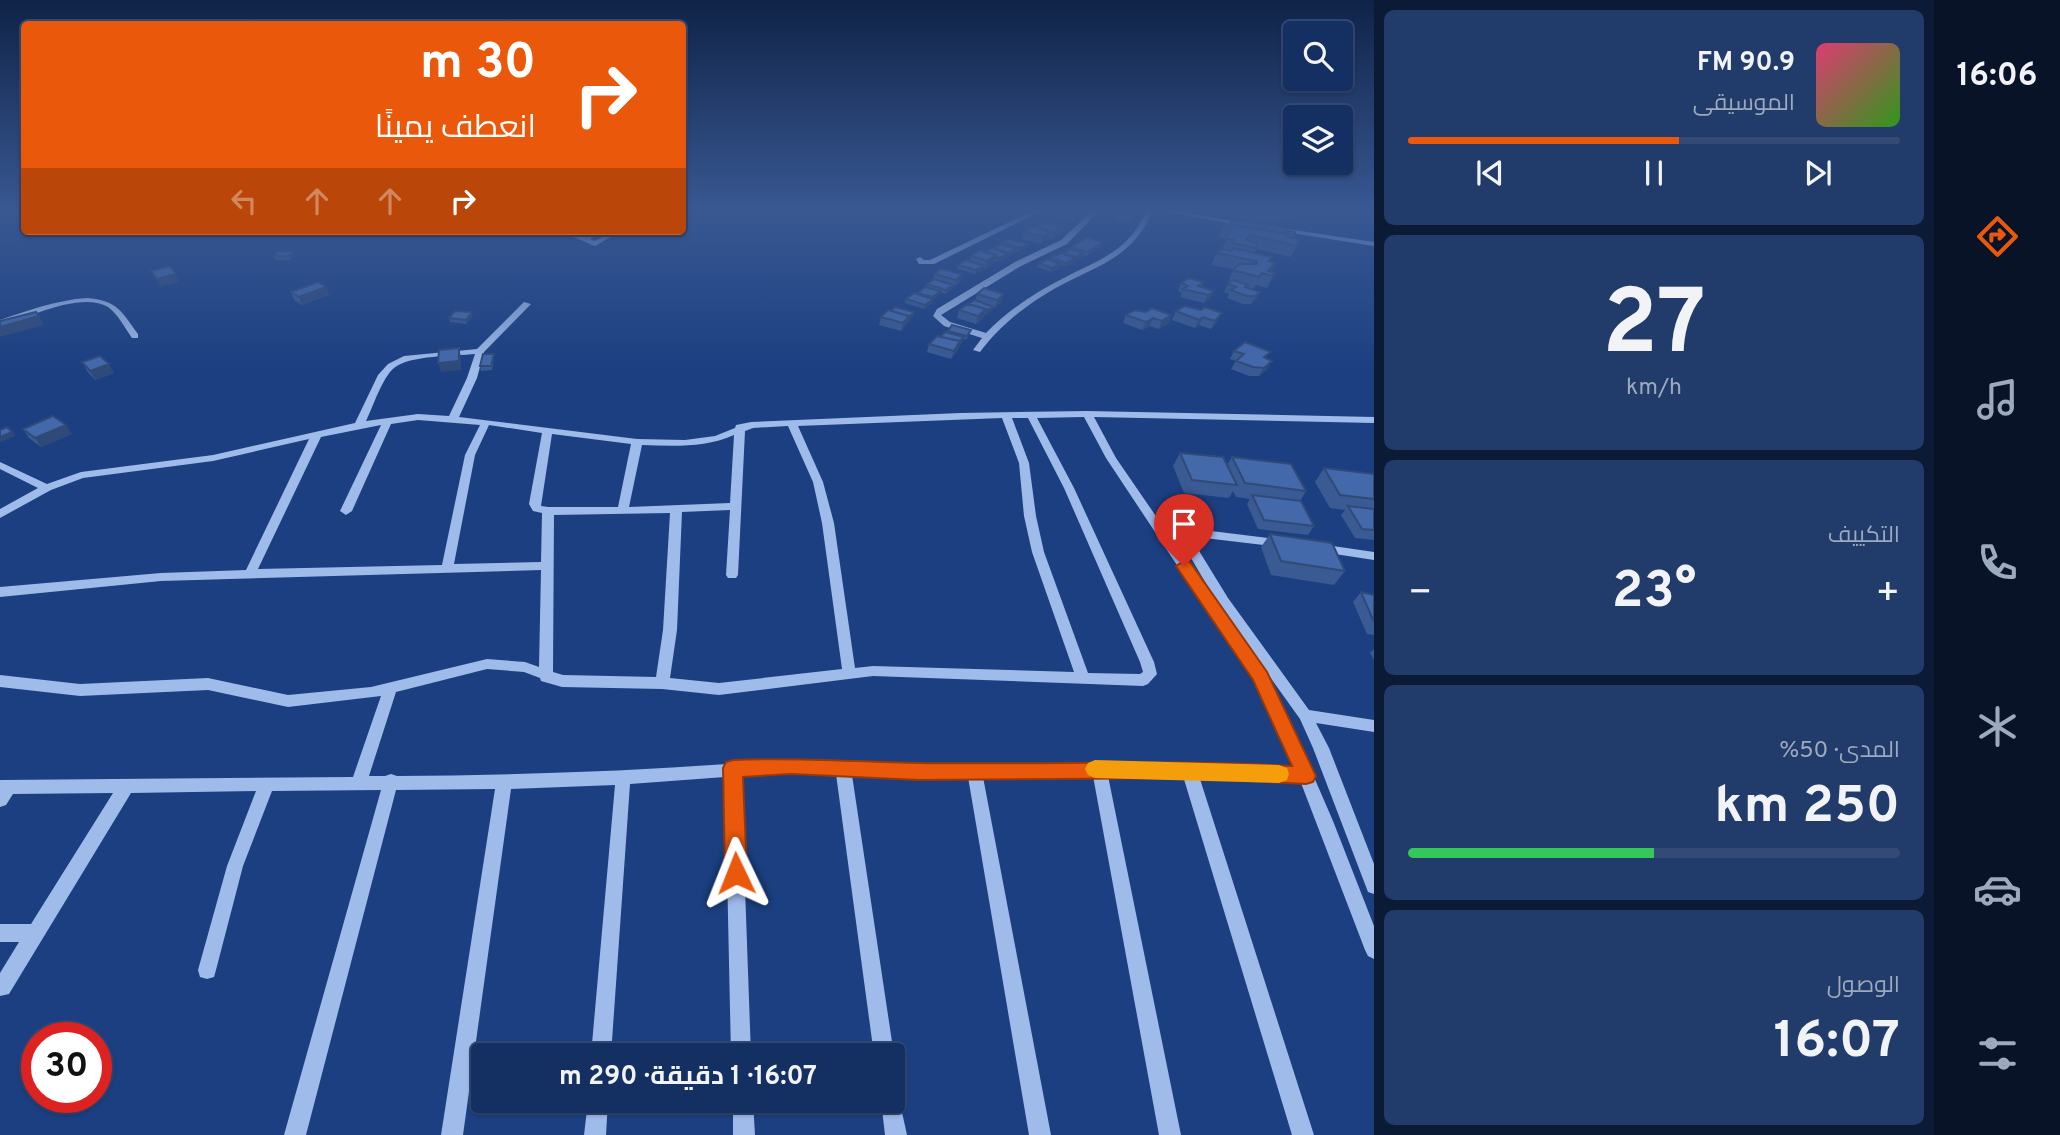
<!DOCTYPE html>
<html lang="ar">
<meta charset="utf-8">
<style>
body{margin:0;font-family:Overpass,Cairo,sans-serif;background:#213b6a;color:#f1f3f6;direction:rtl;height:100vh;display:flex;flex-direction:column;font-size:26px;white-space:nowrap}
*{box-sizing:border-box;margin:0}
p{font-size:23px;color:#9da9bd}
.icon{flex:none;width:38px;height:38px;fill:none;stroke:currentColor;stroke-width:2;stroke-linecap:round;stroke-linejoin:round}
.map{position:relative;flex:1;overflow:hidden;direction:ltr}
.side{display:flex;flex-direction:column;gap:10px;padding:10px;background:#0b1a35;width:560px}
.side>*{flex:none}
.banner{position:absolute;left:21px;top:21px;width:665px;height:214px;border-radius:7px;box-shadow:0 2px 5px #0004,0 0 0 2px #334a76;direction:rtl;background:#ea580c;color:#fff;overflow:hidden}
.buttons{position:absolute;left:1283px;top:21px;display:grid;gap:14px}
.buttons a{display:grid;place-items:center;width:70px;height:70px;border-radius:7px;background:#142f61;box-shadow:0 2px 5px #0004,0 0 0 2px #334a76;font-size:35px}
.speed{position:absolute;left:21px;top:1022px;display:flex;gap:14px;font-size:35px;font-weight:700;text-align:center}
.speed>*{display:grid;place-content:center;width:91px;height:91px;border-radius:50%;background:#142f61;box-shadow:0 2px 5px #0004,0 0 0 2px #334a76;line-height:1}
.speed .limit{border:10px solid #d22;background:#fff;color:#111}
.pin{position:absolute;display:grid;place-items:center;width:60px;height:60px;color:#fff;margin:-72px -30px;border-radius:50% 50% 50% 0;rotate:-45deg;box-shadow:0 0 7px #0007}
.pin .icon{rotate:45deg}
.me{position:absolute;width:77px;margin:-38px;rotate:358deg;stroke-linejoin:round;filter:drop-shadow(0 0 5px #0008)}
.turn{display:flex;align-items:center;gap:24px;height:147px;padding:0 35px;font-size:32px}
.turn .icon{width:91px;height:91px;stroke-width:2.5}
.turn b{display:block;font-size:49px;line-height:60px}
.lanes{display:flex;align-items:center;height:66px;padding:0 35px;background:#0003;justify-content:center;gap:35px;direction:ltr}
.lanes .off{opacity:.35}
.big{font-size:52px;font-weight:700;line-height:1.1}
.side .tile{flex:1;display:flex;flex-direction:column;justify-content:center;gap:10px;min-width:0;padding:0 24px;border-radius:10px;background:#213b6a}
.side .dial{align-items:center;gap:0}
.dial b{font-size:91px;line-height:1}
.song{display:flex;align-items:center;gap:21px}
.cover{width:84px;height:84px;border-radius:10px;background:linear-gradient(135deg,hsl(340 70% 55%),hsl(110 70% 35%))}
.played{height:7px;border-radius:4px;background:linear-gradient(90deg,#ea580c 55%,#334a76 55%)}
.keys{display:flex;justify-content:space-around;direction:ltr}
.heat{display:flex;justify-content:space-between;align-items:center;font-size:38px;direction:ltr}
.charge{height:10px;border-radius:5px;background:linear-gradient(90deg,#34c759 50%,#334a76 0)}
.trip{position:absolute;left:471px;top:1043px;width:434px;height:70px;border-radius:7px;background:#142f61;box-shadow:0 2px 5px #0004,0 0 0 2px #334a76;font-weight:700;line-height:70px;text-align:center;direction:rtl}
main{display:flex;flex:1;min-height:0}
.menu{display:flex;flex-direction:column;width:126px;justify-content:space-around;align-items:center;background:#081327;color:#9da9bd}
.menu .icon{width:49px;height:49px}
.menu .current{color:#ea580c}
.menu b{font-size:32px;color:#f1f3f6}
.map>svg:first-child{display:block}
</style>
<main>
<nav class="menu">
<b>16:06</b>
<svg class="icon current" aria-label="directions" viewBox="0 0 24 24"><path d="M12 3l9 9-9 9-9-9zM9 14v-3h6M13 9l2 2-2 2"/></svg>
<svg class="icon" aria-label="music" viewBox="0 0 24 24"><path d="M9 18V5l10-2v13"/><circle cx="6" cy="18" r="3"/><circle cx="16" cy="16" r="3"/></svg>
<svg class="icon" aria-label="phone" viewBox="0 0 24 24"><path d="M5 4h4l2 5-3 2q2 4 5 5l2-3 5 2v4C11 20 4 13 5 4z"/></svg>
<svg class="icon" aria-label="climate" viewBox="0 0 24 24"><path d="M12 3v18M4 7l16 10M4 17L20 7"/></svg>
<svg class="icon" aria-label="car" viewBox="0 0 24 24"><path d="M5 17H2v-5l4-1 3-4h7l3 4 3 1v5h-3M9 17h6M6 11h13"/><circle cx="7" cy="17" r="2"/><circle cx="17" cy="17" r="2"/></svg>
<svg class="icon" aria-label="filters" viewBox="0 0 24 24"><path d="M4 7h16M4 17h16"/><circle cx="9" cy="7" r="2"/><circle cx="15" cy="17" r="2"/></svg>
</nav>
<section class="side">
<div class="tile">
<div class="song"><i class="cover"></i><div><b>90.9 FM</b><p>الموسيقى</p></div></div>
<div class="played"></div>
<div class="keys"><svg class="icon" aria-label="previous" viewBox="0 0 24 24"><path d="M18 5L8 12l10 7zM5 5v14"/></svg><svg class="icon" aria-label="pause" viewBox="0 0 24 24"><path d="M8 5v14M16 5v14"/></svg><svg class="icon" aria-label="next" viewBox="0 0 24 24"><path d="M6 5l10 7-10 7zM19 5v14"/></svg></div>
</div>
<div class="tile dial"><b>27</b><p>km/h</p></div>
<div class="tile"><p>التكييف</p>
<div class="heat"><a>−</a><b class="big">23°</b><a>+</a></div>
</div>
<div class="tile"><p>المدى · 50%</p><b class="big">250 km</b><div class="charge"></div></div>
<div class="tile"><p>الوصول</p><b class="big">16:07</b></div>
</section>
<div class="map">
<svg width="1374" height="1135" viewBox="0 0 1374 1135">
<rect width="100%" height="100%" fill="#1b3f81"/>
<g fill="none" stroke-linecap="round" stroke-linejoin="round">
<path fill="#9fbbea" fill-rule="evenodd" d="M1032,211H1041L934,264H919L916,259L920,257L924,260H930Z
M1092,211H1099L1067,244L1021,266L941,315L950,322L986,333C1007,311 1033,294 1060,280C1099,259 1126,254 1147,211H1153C1131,260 1097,265 1054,289C1025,306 1000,325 980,352L973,350L982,338L944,326L933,316L937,309L1015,262L1061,240Z
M1159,211H1176L1249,224L1246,226Z
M1281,228L1374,242V246L1279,231L1278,230Z
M559,231H568L584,237L596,231H604L590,239L595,241L613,231H621L595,246Z
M87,298C117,300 122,312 138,334V338H132C125,328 118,314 108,307C81,291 27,318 0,326V320C29,310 57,300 87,298Z
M524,302L531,304L484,352L477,378L459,417L637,439L685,440L715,436L735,428L736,425L751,422L960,413L1087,411L1374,417V423L1094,417L1116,458L1278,694L1333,821L1374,926V959L1368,956L1365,950L1301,783L1199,776L1314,1135H1292L1183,776H1108L1181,1135H1159L1093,776L983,777L1051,1135H1029L968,777L852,775L894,1055L892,1059V1055H874L836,774L791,773L741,776L751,1055H731L725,777L630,784L611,1055H591L615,785L511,789L463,1135H441L495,789L396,790L306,1135H284L381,790L272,791L243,866L216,970L214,977L207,979L200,977L198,970L227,866L256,791L131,793L9,994L0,996V973L19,942H0V924H31L113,793L13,794L6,805L0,807V780L353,777L381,696L288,707L208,690L80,696L0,687V675L80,684L208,678L288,695L371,687L487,659L525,662L539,667L541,570L161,581L0,597V587L161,573L246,570L309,439L213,461L83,478L51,490L0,518V509L38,488L0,469V462L47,484L81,472L213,455L355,423L378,375L388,364L404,356L477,349ZM475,354L467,378L449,416L418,414L366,421C373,407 382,378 394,368C410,355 454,356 475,354ZM1084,417L1106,458L1267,701L1295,769L1189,762L919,764L791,759L738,763L733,761L727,764C617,772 507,775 397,776L391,774L385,776H369L396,692L487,669L524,672L540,678L541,681L562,687L662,689L719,695L873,676L1143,686L1148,684L1157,674L1154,662L1074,488L1037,418ZM1002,418L1019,463L1024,516L1032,552L1074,672L873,666L855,668L834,523L823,482L798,426ZM1012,418H1028L1064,488L1140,662L1143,672L1140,674L1088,673L1044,552L1036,516L1029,463ZM418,420L480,425L465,455L442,565L258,569L321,437L381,425L340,511L346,515L352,511L391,424ZM489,425L542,433L529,504L533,511L542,513L541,562L454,564L475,455ZM788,426L813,482L822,523L842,669L719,683L670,678L677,630L682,512L730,510L726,575L728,578H736L738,575L745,431L753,428ZM552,434L631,444L618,507H548L541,506ZM734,435L730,503L629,507L642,445C673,446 705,448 734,435ZM670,513L663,630L656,677L563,675L553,672L554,515Z
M1195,529L1284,540L1286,543L1280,547L1196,537L1193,541L1228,598L1309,710L1374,720V732L1316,723L1329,748L1374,864V894L1368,892L1313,748L1300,719L1218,604L1181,541L1185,532Z
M1319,544L1374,552V560L1315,551L1313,548Z
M892,1091L898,1094L907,1135H885L881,1101H892Z
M588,1101H608L606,1135H584Z
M733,1101H753L755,1135H733Z"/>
</g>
<path fill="#3a5a93" d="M1061,211H1082V212L1080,216H1077L1073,222L1056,219L1057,215Z
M1116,211H1134L1129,223L1113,221Z
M1225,211H1293L1288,221L1279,220L1278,223L1241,219L1227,215Z
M1231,221L1284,230L1295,238L1297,246L1291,257L1256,249L1254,253L1272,257L1270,261L1275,263L1271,272L1275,273L1267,288L1256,285L1253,289L1247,287L1260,292L1256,300L1251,304H1243L1227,298L1229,294L1224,292L1229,282H1228L1234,269L1211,265L1217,253L1222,249L1226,240L1219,236L1224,224L1229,225Z
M1036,227L1065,229L1060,235L1052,239L1048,238L1040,244L1022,239L1024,232L1035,228Z
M1003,242L1028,244L1026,248L1018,252L1016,251L1015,253L1007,256V258L998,262L995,261L994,263L985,269L983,268V270L975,274L957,269L958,265L969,261L971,256L994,249V248L1002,244Z
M1103,242L1102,246L1087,256L1083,254L1082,257L1074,261V263L1064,266L1061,265L1060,268L1051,272L1037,267L1039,263L1051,260V257L1063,254L1071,249L1072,247Z
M294,255L290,260H275L274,256Z
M935,274H962L960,282L953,287L952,289L945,294L940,292L939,295L932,301V303L924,309L905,303L906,299L917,294L918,293L926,287L927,284L933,279Z
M1204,282L1201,287L1214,291L1210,299L1204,303L1180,297L1182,293L1178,291L1181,283Z
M326,287L329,295L302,305L294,300L291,292Z
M984,288L1001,302L995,308L993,307L992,311L984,315L983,318L976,324L957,318L959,310L976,300L977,294Z
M1185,306L1218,321L1211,329L1199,325L1195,328L1172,320L1176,311Z
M472,312V317L466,324L450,322L449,318Z
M1146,312L1171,315L1168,324L1159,329L1150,326L1142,330L1123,323L1126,315Z
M913,316L901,331L879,325L881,317Z
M971,330L966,340L964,339L959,346L958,350L951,359L927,352L929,344L947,332L948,331Z
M1234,351L1267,359V370L1259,376H1249L1231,369L1236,361L1230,359Z
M494,358L492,370L481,371L480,366Z
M82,362L114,373L95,380L87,371Z
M23,429L72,434L41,447L29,438Z
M1180,453L1227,465L1232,457L1306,491L1300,501L1314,526L1308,535L1258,529L1247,504L1250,499L1236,497L1233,491L1229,498L1184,493L1173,466Z
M1324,468L1374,474V540L1355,538L1341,515L1345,510L1330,508L1315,482Z
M1270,534L1345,571L1334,585L1271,575L1261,547Z
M1361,592L1374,595V635L1367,634L1353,602Z
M1374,649V660L1370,653Z"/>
<path fill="#304a78" d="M1066,226L1065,229L1060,235L1052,239L1054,232Z
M1050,232L1048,239L1040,244L1043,237Z
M1103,242L1102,246L1087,256L1088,252Z
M1028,244L1026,248L1018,252L1019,248Z
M1016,249L1015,253L1008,257L1009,253Z
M293,252L294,255L290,260L289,256Z
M1083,253L1082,257L1075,261L1076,257Z
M1008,254L1007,258L998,262L999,258Z
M996,255L994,263L985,269L987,261Z
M1075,259L1074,263L1064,266L1065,263Z
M1061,264L1060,268L1051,272L1052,268Z
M984,266L983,270L975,274L976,270Z
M176,274L179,282L160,287L157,279Z
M962,274L960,282L954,288L956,280Z
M953,285L952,289L945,294L946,290Z
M326,287L329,295L302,305L299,297Z
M940,291L939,295L932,301V303L924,309L925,305L933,299V297Z
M1214,291L1210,299L1204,303L1208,295Z
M1260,292L1256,300L1251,304L1255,296Z
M1004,294L1001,302L995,308L997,300Z
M993,307L992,311L985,315L986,311Z
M986,309L983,318L976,324L978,316Z
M472,312V317L466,324V320Z
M914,312L913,316L901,331L903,323Z
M1222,313L1218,321L1211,329L1215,321Z
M1171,315L1168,324L1159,329L1162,321Z
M39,316L44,325L0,337V327Z
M1203,317L1199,325L1195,328L1199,320Z
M1153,318L1150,326L1142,330L1146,322Z
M964,337L958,350L951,359L954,351Z
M459,348L461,357V370L441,372L438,363Z
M1272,361L1267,370L1259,376L1264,368Z
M109,364L114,373L95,380L90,371Z
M66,425L72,434L41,447L35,438Z
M12,432L16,436L0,442V437Z"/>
<path fill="#4469ab" stroke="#304a78" stroke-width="2" d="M1061,211H1064L1078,214L1074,219L1057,215Z
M1116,211H1133L1130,220L1115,218Z
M1240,220L1283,227L1284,230L1295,232V238L1288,237L1289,234L1267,231L1266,229L1230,225L1231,221Z
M1044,222L1062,227L1054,232L1036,227Z
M1050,222L1066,226L1062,229V227L1048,223Z
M1224,224L1289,234L1288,237L1299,239L1297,246L1251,235L1246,240L1258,243L1256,248L1233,243L1234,240L1227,239L1232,229Z
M1031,227L1050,232L1043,237L1024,232Z
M1088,237L1103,242L1088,252L1072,247Z
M1009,239L1028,244L1019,248L1003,242Z
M1001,244L1016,249L1009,253L994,248Z
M992,248L1008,254L999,258L996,257V255L984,252Z
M1233,248L1272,257L1269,261L1275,263L1268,271L1275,273L1273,276L1262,273L1259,277L1233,270L1239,264H1257L1256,261L1217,253L1221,249L1231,251Z
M1071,249L1083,253L1076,257L1063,253Z
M980,250L996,255L987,261L971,256Z
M278,251L293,252L289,256H274Z
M1062,253L1075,259L1065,263L1051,257Z
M1047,259L1061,264L1052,268L1039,263Z
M966,260L984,266L976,270L958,265Z
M170,266L176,274L157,279L151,271Z
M941,269L962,274L956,280L935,274Z
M1189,278L1204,282L1198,286L1214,291L1208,295L1183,289L1188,286L1181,283Z
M934,279L953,285L946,290L927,284Z
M1233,280L1248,285L1245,287L1260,292L1255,296H1247L1231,290L1236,287L1228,284Z
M318,282L326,287L299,297L291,292Z
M925,287L940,291L933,297L918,293Z
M984,288L1004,294L997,300L977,294Z
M914,293L933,299L925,305L906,299Z
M975,300L993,307L986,311L984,310L986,309L968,304Z
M968,304L986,309L978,316L959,310Z
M1185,306L1201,310L1205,307L1222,313L1215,321L1203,317L1199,320L1176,311Z
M895,307L914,312L909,317V316L891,311Z
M1152,308L1171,315L1162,321L1153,318L1146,322L1126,315L1135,310L1146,312Z
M888,310L909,316L903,323L881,317Z
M455,311L472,312L466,320L449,318Z
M36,312L39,316L0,327V321Z
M952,325L971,330L967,336L948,331Z
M945,332L964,337L960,341L940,337Z
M937,336L960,341L954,351L929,344Z
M1245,342L1271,352L1264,357L1272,361L1264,368L1253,367L1236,361L1244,354L1234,351Z
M459,348V361L438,363L439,350Z
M483,354H494L491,366H480Z
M100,356L109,364L90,371L82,362Z
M53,416L66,425L35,438L23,429Z
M7,427L12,432L0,437V430Z
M1180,453L1223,457L1237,485L1192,480Z
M1232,457L1291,464L1306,491L1245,483Z
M1324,468L1374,474V499L1340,495Z
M1252,495L1301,501L1314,526L1264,520Z
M1348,506L1374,509V530L1362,529Z
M1270,534L1332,543L1345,571L1281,561Z
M1361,592L1374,595V622Z"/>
<linearGradient id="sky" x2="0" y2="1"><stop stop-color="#0f2347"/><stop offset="0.57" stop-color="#395892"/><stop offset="1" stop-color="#395892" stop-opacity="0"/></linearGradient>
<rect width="1374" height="370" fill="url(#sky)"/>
<path fill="#ea580c" stroke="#983908" stroke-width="2" d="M1184,561L1190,562L1267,672L1316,776L1313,782L1306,784L1189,778L919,780L791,774L743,777L747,873L744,880L736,883L728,880L725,873L723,768L726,762L733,760C795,757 857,762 919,763C1044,765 1167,759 1292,766L1253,680L1176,566Z"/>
<path fill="#f59e0b" d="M1095,760L1279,765L1287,768L1289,774L1287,780L1279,783L1095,778L1088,775L1085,769L1088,763Z"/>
</svg>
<div class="buttons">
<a><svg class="icon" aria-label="search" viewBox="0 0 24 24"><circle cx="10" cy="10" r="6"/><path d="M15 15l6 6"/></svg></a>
<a><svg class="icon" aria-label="layers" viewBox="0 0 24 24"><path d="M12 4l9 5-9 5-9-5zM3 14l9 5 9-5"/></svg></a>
</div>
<div class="speed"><div class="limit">30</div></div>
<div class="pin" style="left:1184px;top:566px;background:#d93025"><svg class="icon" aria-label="arrive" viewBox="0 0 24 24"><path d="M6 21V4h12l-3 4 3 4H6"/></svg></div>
<svg class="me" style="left:736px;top:873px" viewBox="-20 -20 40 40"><path d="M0-17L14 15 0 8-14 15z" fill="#ea580c" stroke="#fff" stroke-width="4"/></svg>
<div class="trip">16:07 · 1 دقيقة · 290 m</div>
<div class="banner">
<div class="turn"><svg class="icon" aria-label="right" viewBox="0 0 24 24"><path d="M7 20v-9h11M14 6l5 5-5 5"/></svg><div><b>30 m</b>انعطف يمينًا</div></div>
<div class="lanes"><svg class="icon off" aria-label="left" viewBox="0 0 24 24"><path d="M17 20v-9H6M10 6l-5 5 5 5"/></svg><svg class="icon off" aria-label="ahead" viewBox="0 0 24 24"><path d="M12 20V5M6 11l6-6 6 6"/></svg><svg class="icon off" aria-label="ahead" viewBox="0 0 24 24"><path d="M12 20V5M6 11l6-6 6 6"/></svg><svg class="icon" aria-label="right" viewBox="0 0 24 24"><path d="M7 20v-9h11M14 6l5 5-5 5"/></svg></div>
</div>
</div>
</main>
